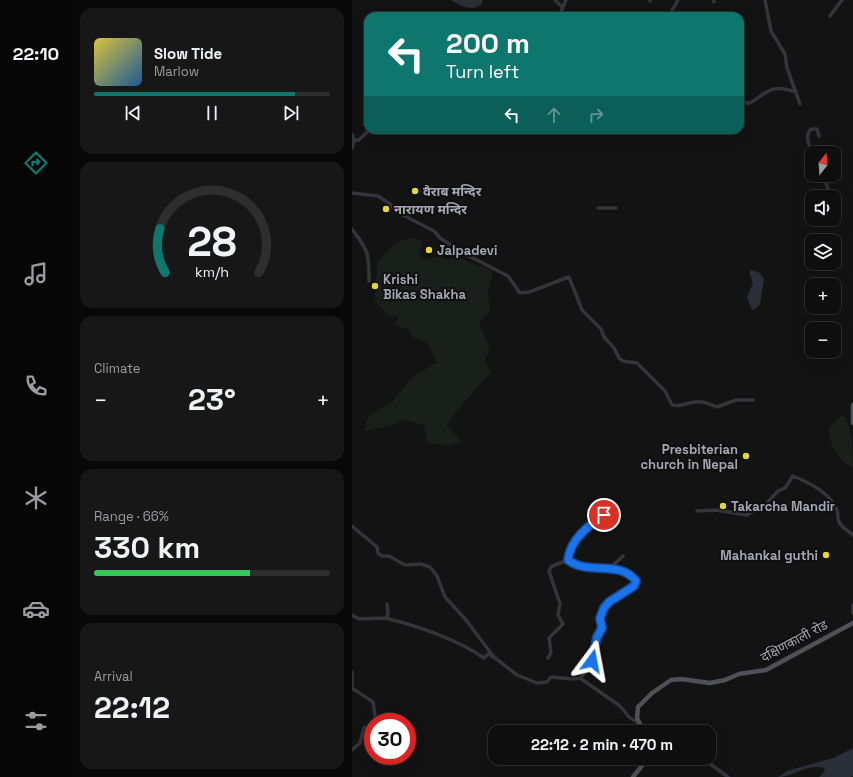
<!DOCTYPE html>
<meta charset="utf-8">
<style>
body{margin:0;font-family:"Space Grotesk","Noto Sans Devanagari",sans-serif;background:#171718;color:#f1f3f6;height:100vh;display:flex;flex-direction:column;font-size:15px;white-space:nowrap}
*{box-sizing:border-box;margin:0}
p{font-size:13px;color:#9b9c9e}
.icon{flex:none;width:22px;height:22px;fill:none;stroke:currentColor;stroke-width:2;stroke-linecap:round;stroke-linejoin:round}
.map{position:relative;flex:1;overflow:hidden}
.drawer{display:flex;flex-direction:column;gap:8px;padding:8px;background:#080808;width:280px}
.drawer>*{flex:none}
.banner{position:absolute;left:12px;top:12px;width:380px;height:122px;border-radius:12px;box-shadow:0 4px 16px #0002,0 0 0 1px #2e2e2f;background:#0f766e;color:#fff;overflow:hidden}
.needle{width:26px;rotate:17deg}
.tools{position:absolute;left:453px;top:146px;display:grid;gap:8px}
.tools a{display:grid;place-items:center;width:36px;height:36px;border-radius:8px;background:#0e0e0f;box-shadow:0 4px 16px #0002,0 0 0 1px #2e2e2f;font-size:20px}
.speed{position:absolute;left:12px;top:713px;display:flex;gap:8px;font-size:20px;font-weight:700;text-align:center}
.speed>*{display:grid;place-content:center;width:52px;height:52px;border-radius:50%;background:#0e0e0f;box-shadow:0 4px 16px #0002,0 0 0 1px #2e2e2f;line-height:1}
.speed .limit{border:6px solid #d22;background:#fff;color:#111}
.pin{position:absolute;display:grid;place-items:center;width:34px;height:34px;color:#fff;margin:-17px;border:2px solid #fff;border-radius:50%;box-shadow:0 1px 4px #0007}
.me{position:absolute;width:44px;margin:-22px;rotate:13deg;stroke-linejoin:round;filter:drop-shadow(0 0 3px #0008)}
.turn{display:flex;align-items:center;gap:14px;height:84px;padding:0 16px;font-size:18px}
.turn .icon{width:52px;height:52px;stroke-width:2.5}
.turn b{display:block;font-size:28px;line-height:34px}
.lanes{display:flex;align-items:center;height:38px;padding:0 16px;background:#0003;justify-content:center;gap:20px;direction:ltr}
.lanes .off{opacity:.35}
.big{font-size:30px;font-weight:600;line-height:1.1}
.drawer .card{flex:1;display:flex;flex-direction:column;justify-content:center;gap:6px;min-width:0;padding:0 14px;border-radius:12px;background:#171718}
.drawer .dial{align-items:center;gap:0}
.dial svg{height:104px;overflow:visible;fill:none;stroke:#2e2e2f;stroke-width:7;stroke-linecap:round;text-anchor:middle}
.dial text{fill:#f1f3f6;stroke:none}
.song{display:flex;align-items:center;gap:12px}
.cover{width:48px;height:48px;border-radius:6px;background:linear-gradient(135deg,hsl(50 70% 55%),hsl(210 70% 35%))}
.played{height:4px;border-radius:2px;background:linear-gradient(90deg,#0f766e 85%,#2e2e2f 85%)}
.keys{display:flex;justify-content:space-around;direction:ltr}
.heat{display:flex;justify-content:space-between;align-items:center;font-size:22px;direction:ltr}
.charge{height:6px;border-radius:3px;background:linear-gradient(90deg,#34c759 66%,#2e2e2f 0)}
.trip{position:absolute;left:136px;top:725px;width:228px;height:40px;border-radius:12px;background:#0e0e0f;box-shadow:0 4px 16px #0002,0 0 0 1px #2e2e2f;font-weight:600;line-height:40px;text-align:center}
main{display:flex;flex:1;min-height:0}
.menu{display:flex;flex-direction:column;width:72px;justify-content:space-around;align-items:center;background:#060606;color:#9b9c9e}
.menu .icon{width:28px;height:28px}
.menu .current{color:#0f766e}
.menu b{font-size:18px;color:#f1f3f6}
.map>svg:first-child{display:block}
</style>
<main>
<nav class="menu">
<b>22:10</b>
<svg class="icon current" aria-label="directions" viewBox="0 0 24 24"><path d="M12 3l9 9-9 9-9-9zM9 14v-3h6M13 9l2 2-2 2"/></svg>
<svg class="icon" aria-label="music" viewBox="0 0 24 24"><path d="M9 18V5l10-2v13"/><circle cx="6" cy="18" r="3"/><circle cx="16" cy="16" r="3"/></svg>
<svg class="icon" aria-label="phone" viewBox="0 0 24 24"><path d="M5 4h4l2 5-3 2q2 4 5 5l2-3 5 2v4C11 20 4 13 5 4z"/></svg>
<svg class="icon" aria-label="climate" viewBox="0 0 24 24"><path d="M12 3v18M4 7l16 10M4 17L20 7"/></svg>
<svg class="icon" aria-label="car" viewBox="0 0 24 24"><path d="M5 17H2v-5l4-1 3-4h7l3 4 3 1v5h-3M9 17h6M6 11h13"/><circle cx="7" cy="17" r="2"/><circle cx="17" cy="17" r="2"/></svg>
<svg class="icon" aria-label="filters" viewBox="0 0 24 24"><path d="M4 7h16M4 17h16"/><circle cx="9" cy="7" r="2"/><circle cx="15" cy="17" r="2"/></svg>
</nav>
<section class="drawer">
<div class="card">
<div class="song"><i class="cover"></i><div><b>Slow Tide</b><p>Marlow</p></div></div>
<div class="played"></div>
<div class="keys"><svg class="icon" aria-label="previous" viewBox="0 0 24 24"><path d="M18 5L8 12l10 7zM5 5v14"/></svg><svg class="icon" aria-label="pause" viewBox="0 0 24 24"><path d="M8 5v14M16 5v14"/></svg><svg class="icon" aria-label="next" viewBox="0 0 24 24"><path d="M6 5l10 7-10 7zM19 5v14"/></svg></div>
</div>
<div class="card dial"><svg viewBox="0 0 100 80">
<path d="M14 69A42 42 0 1 1 86 69"/>
<path d="M14 69A42 42 0 0 1 10 35" stroke="#0f766e"/>
<text x="50" y="56" font-size="32" font-weight="700">28</text>
<text x="50" y="72" font-size="11">km/h</text>
</svg></div>
<div class="card"><p>Climate</p>
<div class="heat"><a>−</a><b class="big">23°</b><a>+</a></div>
</div>
<div class="card"><p>Range · 66%</p><b class="big">330 km</b><div class="charge"></div></div>
<div class="card"><p>Arrival</p><b class="big">22:12</b></div>
</section>
<div class="map">
<svg width="501" height="777" viewBox="0 0 501 777">
<rect width="100%" height="100%" fill="#131314"/>
<path fill="#191f1b" d="M61,238L72,241L67,255L74,260L88,255L96,261L105,256C117,263 129,266 141,271L136,293L138,310L127,324L138,349L133,361L139,372L104,412L95,425L110,442L96,446L76,443L72,425L53,420L37,426L12,431L15,420L19,415L41,401L58,379L85,362L75,343L62,338L56,330L43,324L47,317L37,316L23,301L25,262L44,242Z
M491,415C501,426 501,450 501,468C486,460 476,444 477,427Z"/>
<path fill="#2a2e37" d="M99,0H130V4C120,12 108,6 99,0Z
M399,270L408,273L412,279L408,304L403,309L400,310L395,297L401,283L397,272Z
M501,748V776L498,777H467L473,771L472,768C456,763 441,777 426,777L435,771L481,758Z"/>
<g fill="none" stroke-linecap="round" stroke-linejoin="round">
<path stroke="#343439" stroke-width="3.5" d="M203,0L211,8
M297,0L298,1
M361,0L362,2
M413,0L419,31L433,54L435,68L448,104
M207,16L214,0
M317,16L326,0
M478,16L490,0
M388,99L393,103H398C418,91 417,84 444,92
M0,134L2,140L0,148
M2,140H7L17,130
M461,153C457,145 452,137 459,129H465L467,136
M471,175L479,197
M0,193L26,196L38,204L47,213L82,231L88,238L113,254L156,276L168,293L177,292L217,277L230,310L249,329L252,337L262,348L267,358L271,361L285,363L313,391L320,405C330,407 333,403 343,402C351,401 358,404 365,407L384,400H401
M246,208H264
M0,229C17,251 17,254 17,281
M345,511L364,510L395,515L414,504L426,491L433,488L441,476C458,483 477,492 485,510C486,513 486,516 486,519C488,527 495,530 501,535
M0,526L25,547L26,553L30,556H37L53,565L69,564L78,567L85,576L93,597L114,620L142,657L165,675L185,683L195,682L199,677L220,679L228,678L268,706L277,717L287,723
M258,568L271,556
M501,605V613
M0,615L7,619L33,618L36,615L35,604
M33,618C63,625 107,640 132,658L136,654L141,657
M196,658L199,652L197,638L211,624L206,615L208,604L197,571L200,566L216,560
M0,672V688L21,702L24,722
M228,678L237,669L240,661L245,637L250,628L248,618L251,608L257,602L282,585L284,581C267,559 237,576 216,560C218,540 236,526 252,515
M289,727H292L299,732
M0,750L8,743L12,728L21,725
M350,758L376,777"/>
<path stroke="#505058" stroke-width="4.5" d="M501,405V423
M292,732L285,718L286,707L300,693L319,680L329,679L358,683L373,680L387,674L414,670L501,623
M281,777L296,758"/>
</g>
<g fill="none" stroke-linecap="round" stroke-linejoin="round">
<defs>
<path id="route" d="M240,661L245,637L250,628L248,618L252,608L257,602L282,586L284,581C267,559 237,576 216,560C218,540 236,526 252,515"/>
</defs>
<use href="#route" stroke="#114b97" stroke-width="10"/>
<use href="#route" stroke="#1a73e8" stroke-width="7"/>
</g>
<g fill="#e6d539" stroke="#0e0e0f" stroke-width="1.5">
<circle cx="63" cy="191" r="4"/>
<circle cx="34" cy="209" r="4"/>
<circle cx="77" cy="250" r="4"/>
<circle cx="23" cy="286" r="4"/>
<circle cx="394" cy="456" r="4"/>
<circle cx="371" cy="506" r="4"/>
<circle cx="474" cy="555" r="4"/>
</g>
<g text-anchor="middle" dominant-baseline="central" stroke-width="4" stroke-linejoin="round" paint-order="stroke">
<g font-size="13" font-weight="bold" fill="#a5a6b4" stroke="#0e0e0f" text-anchor="start">
<text x="71" y="191">वैराब मन्दिर</text>
<text x="42" y="209">नारायण मन्दिर</text>
<text x="85" y="250">Jalpadevi</text>
<text x="31" y="279">Krishi<tspan x="31" dy="15">Bikas Shakha</tspan></text>
<text x="386" y="449" text-anchor="end">Presbiterian<tspan x="386" dy="15">church in Nepal</tspan></text>
<text x="379" y="506">Takarcha Mandir</text>
<text x="466" y="555" text-anchor="end">Mahankal guthi</text>
</g>
<g font-size="13" fill="#a5a6b4" stroke="#0e0e0f">
<text transform="translate(442 641) rotate(-28)">दक्षिणकाली रोड</text>
</g>
</g>
</svg>
<div class="tools">
<a><svg class="needle" viewBox="-14 -14 28 28"><path d="M0-13l5 13h-10z" fill="#e53935"/><path d="M0 13l5-13h-10z" fill="#9b9c9e"/></svg></a>
<a><svg class="icon" aria-label="sound" viewBox="0 0 24 24"><path d="M4 9h4l5-4v14l-5-4H4zM17 9q2 3 0 6"/></svg></a>
<a><svg class="icon" aria-label="layers" viewBox="0 0 24 24"><path d="M12 4l9 5-9 5-9-5zM3 14l9 5 9-5"/></svg></a>
<a>+</a>
<a>−</a>
</div>
<div class="speed"><div class="limit">30</div></div>
<div class="pin" style="left:252px;top:515px;background:#d93025"><svg class="icon" aria-label="arrive" viewBox="0 0 24 24"><path d="M6 21V4h12l-3 4 3 4H6"/></svg></div>
<svg class="me" style="left:240px;top:661px" viewBox="-20 -20 40 40"><path d="M0-17L14 15 0 8-14 15z" fill="#1a73e8" stroke="#fff" stroke-width="4"/></svg>
<div class="trip">22:12 · 2 min · 470 m</div>
<div class="banner">
<div class="turn"><svg class="icon" aria-label="left" viewBox="0 0 24 24"><path d="M17 20v-9H6M10 6l-5 5 5 5"/></svg><div><b>200 m</b>Turn left</div></div>
<div class="lanes"><svg class="icon" aria-label="left" viewBox="0 0 24 24"><path d="M17 20v-9H6M10 6l-5 5 5 5"/></svg><svg class="icon off" aria-label="ahead" viewBox="0 0 24 24"><path d="M12 20V5M6 11l6-6 6 6"/></svg><svg class="icon off" aria-label="right" viewBox="0 0 24 24"><path d="M7 20v-9h11M14 6l5 5-5 5"/></svg></div>
</div>
</div>
</main>
